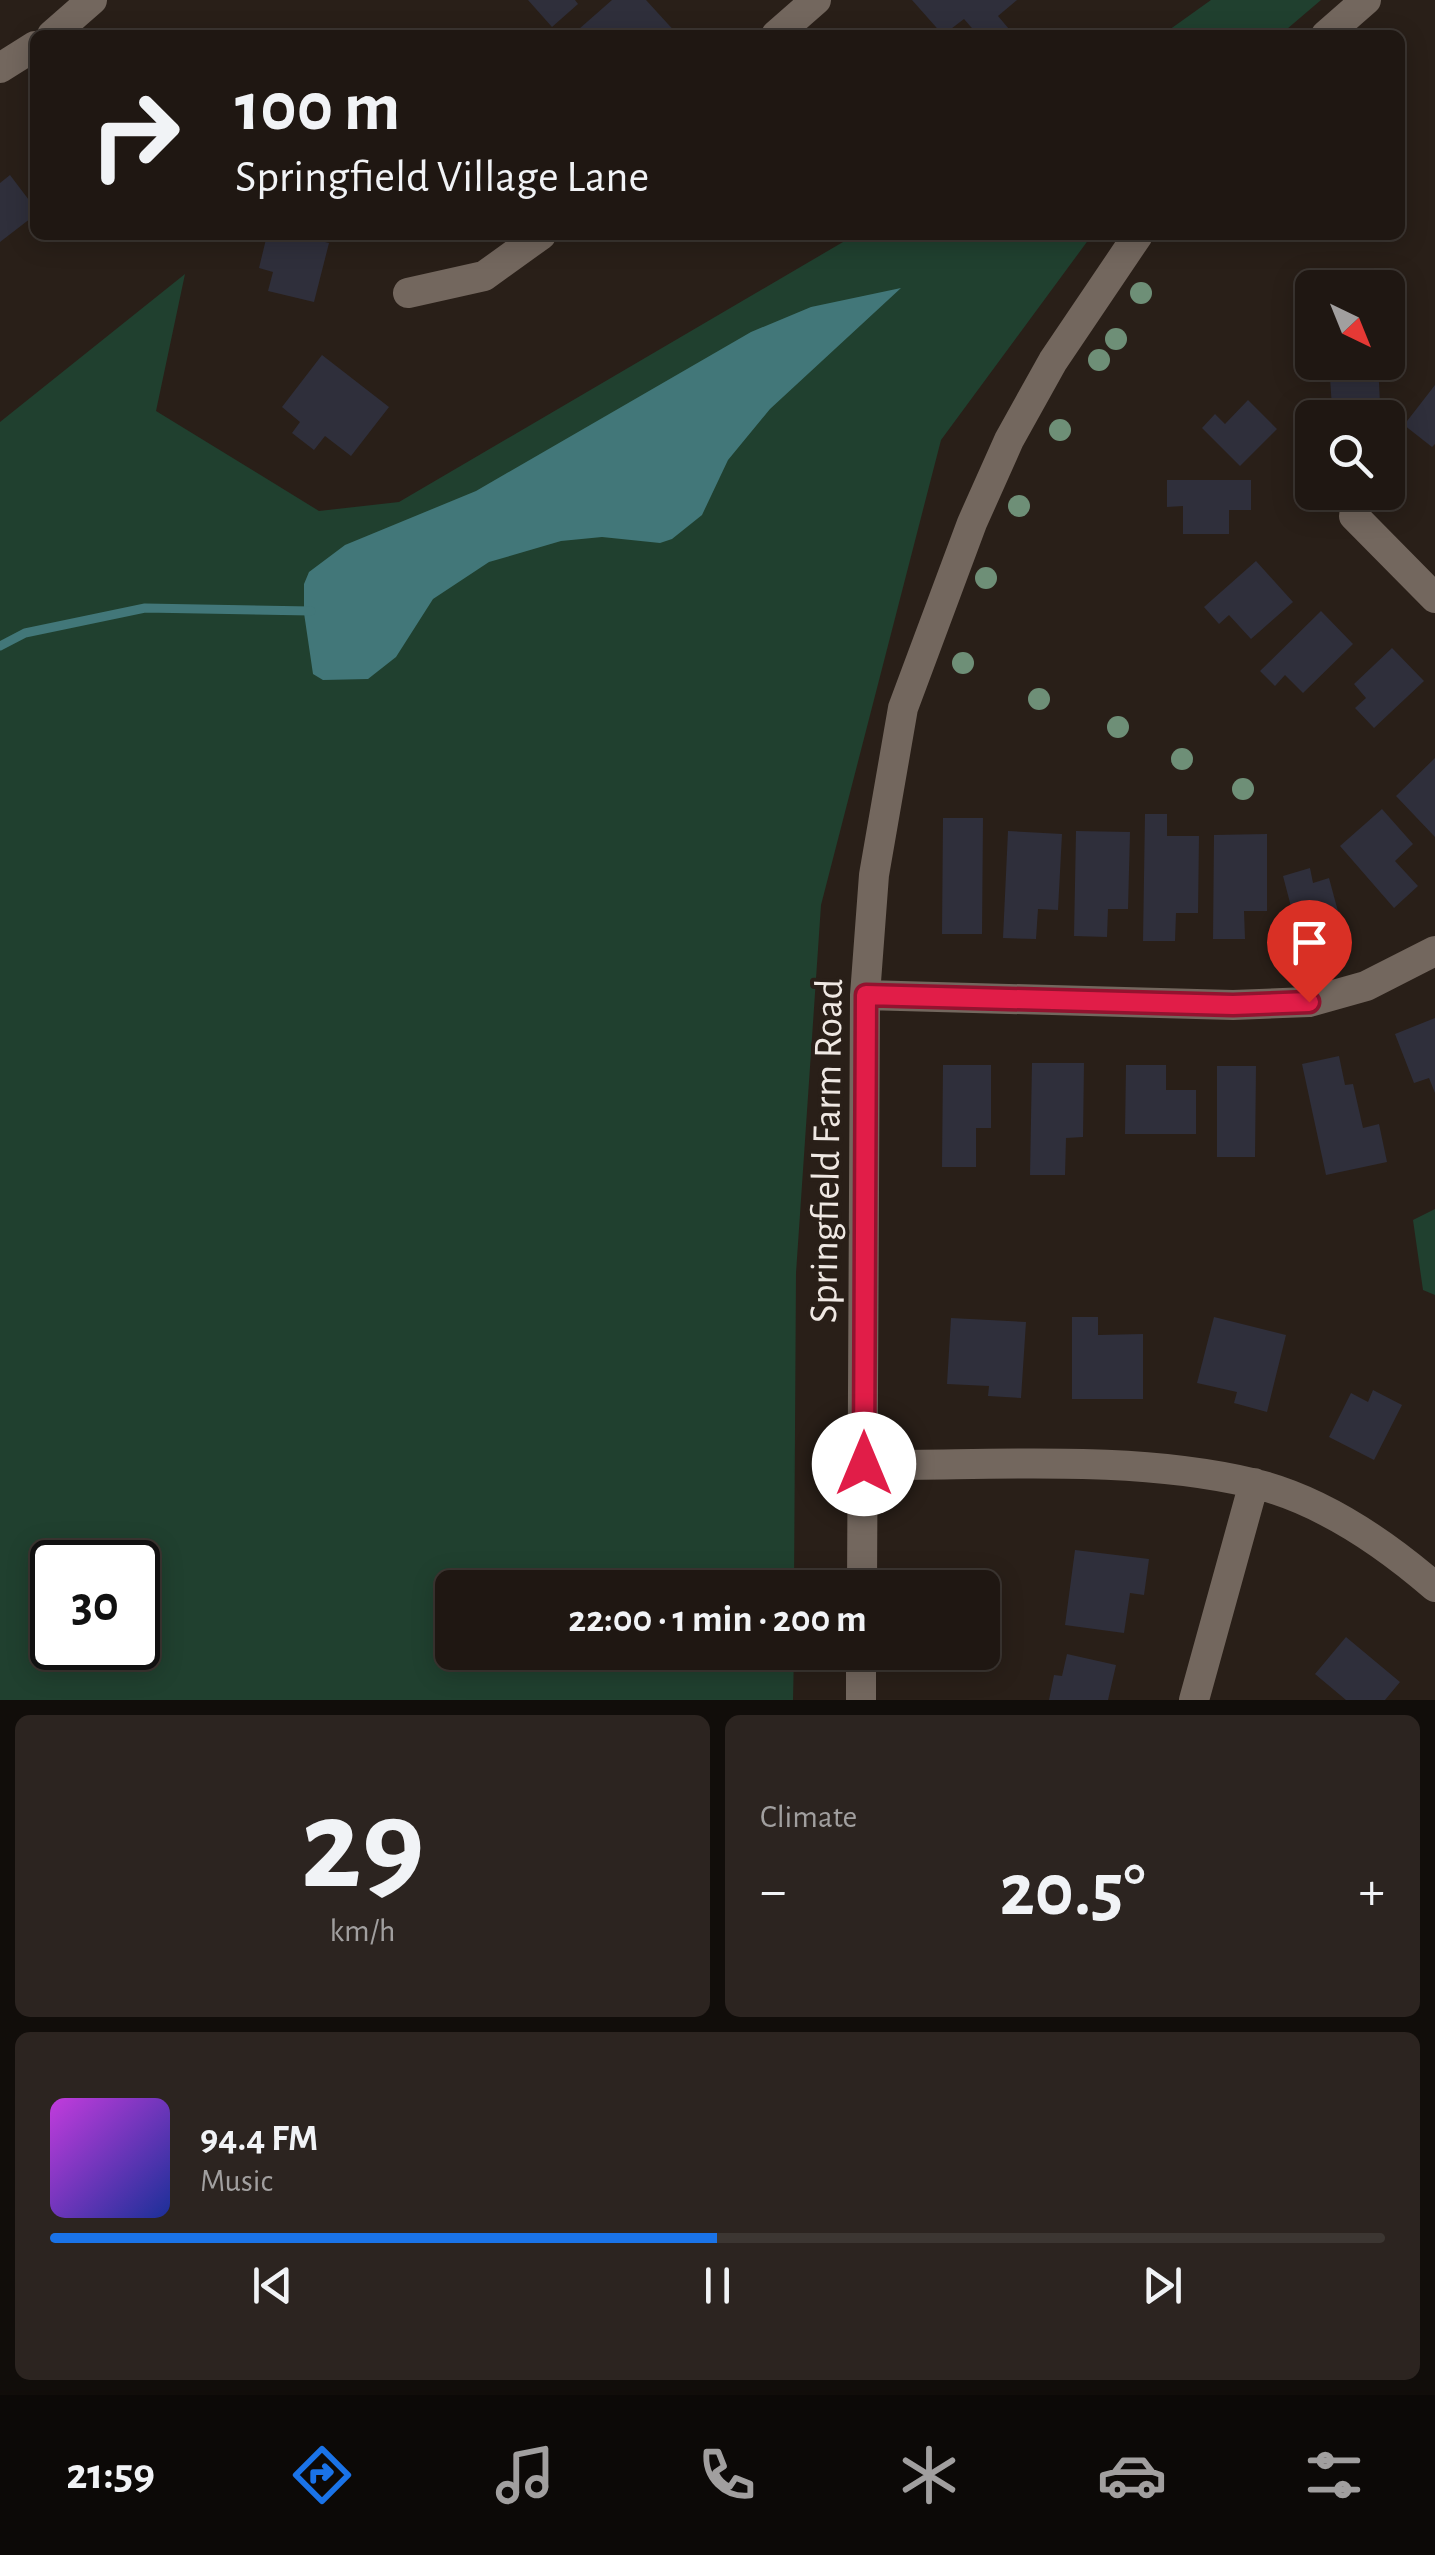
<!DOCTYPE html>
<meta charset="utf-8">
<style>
body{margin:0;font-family:"Alegreya Sans",sans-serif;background:#2c2420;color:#f1f3f6;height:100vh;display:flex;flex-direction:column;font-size:38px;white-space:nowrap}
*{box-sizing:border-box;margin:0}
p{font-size:32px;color:#a19f9f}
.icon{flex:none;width:55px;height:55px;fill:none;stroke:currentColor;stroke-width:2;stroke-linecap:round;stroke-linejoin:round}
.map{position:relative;height:1700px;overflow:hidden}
.sheet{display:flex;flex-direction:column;gap:15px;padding:15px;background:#110d0a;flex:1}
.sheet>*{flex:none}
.hud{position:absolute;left:30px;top:30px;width:1375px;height:210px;border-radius:15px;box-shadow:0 5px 25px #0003,0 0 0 2px #3c3632;background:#1f1712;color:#f1f3f6;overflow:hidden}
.needle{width:65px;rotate:137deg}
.buttons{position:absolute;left:1295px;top:270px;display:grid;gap:20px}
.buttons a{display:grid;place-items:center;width:110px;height:110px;border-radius:15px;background:#1f1712;box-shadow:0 5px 25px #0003,0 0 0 2px #3c3632;font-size:50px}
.speed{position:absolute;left:30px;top:1540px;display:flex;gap:20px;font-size:50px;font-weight:700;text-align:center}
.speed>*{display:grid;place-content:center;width:130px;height:130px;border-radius:50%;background:#1f1712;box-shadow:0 5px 25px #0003,0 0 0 2px #3c3632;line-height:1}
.speed .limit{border:5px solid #111;border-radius:15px;background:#fff;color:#111}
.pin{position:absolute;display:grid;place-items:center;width:85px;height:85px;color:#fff;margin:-102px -42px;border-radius:50% 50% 50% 0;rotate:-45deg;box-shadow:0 0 10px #0007}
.pin .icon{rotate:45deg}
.me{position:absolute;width:110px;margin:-55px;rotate:0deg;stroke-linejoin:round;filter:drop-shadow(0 0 8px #0008)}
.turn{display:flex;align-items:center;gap:35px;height:210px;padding:0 40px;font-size:45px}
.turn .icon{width:130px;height:130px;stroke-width:2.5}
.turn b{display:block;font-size:70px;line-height:85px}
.big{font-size:75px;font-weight:700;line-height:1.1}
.sheet .card{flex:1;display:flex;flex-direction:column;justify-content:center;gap:15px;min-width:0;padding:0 35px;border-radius:15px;background:#2c2420}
.sheet .dial{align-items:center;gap:0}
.dial b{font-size:130px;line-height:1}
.song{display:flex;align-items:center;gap:30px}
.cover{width:120px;height:120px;border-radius:15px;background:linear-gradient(135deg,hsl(290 70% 55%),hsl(230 70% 35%))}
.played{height:10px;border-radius:5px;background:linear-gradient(90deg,#1a73e8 50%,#3c3632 50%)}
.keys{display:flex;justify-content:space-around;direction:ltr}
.heat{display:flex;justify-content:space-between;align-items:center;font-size:55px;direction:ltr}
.sheet .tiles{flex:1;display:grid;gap:15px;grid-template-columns:1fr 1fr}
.card:last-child{grid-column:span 2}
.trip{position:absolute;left:435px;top:1570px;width:565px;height:100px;border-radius:15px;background:#1f1712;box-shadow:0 5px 25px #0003,0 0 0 2px #3c3632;font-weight:700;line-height:100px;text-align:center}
.menu{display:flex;height:160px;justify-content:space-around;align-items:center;background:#0c0907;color:#a19f9f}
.menu .icon{width:70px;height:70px}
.menu .on{color:#1a73e8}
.menu b{font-size:45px;color:#f1f3f6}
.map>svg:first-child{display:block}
</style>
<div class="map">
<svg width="1435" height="1700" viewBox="0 0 1435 1700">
<rect width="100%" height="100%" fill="#291f18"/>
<path fill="#20402f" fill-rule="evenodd" d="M1211,0H1321L1280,35H1162Z
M855,235H1092L941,440L821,905L796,1273L794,1587L452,1588V1652L794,1653L793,1700H0V422L185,274L156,411L319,511L399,502ZM52,1562H138V1648H52Z
M1435,1209V1295L1423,1290L1413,1220Z"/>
<path fill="#427779" d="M901,288L770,409L728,460L702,515L672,539L660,543L602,537L561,541L489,562L433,599L396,657L368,679L323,680L313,674L304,613V584L309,572L345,545L476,491L751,332L811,307Z"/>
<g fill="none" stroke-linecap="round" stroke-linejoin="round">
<path stroke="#427779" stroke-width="9" d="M0,646L25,633L145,608L311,611"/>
</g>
<path fill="#2f2f3b" d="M528,0H575L578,4L552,27Z
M612,0H646L678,35H584L579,29Z
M912,0H1017L998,16L1009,29L1002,35H978L964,19L943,35Z
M10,175L35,208V215L0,242V183Z
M267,235H297L329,243L314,302L268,291L273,272L259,268Z
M322,355L389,407L351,456L325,436L314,450L292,433L300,422L282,407Z
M1329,362H1378L1380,404L1332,408Z
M1435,385V444L1432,447L1404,425Z
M1248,400L1277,429L1240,466L1202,428L1215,414L1225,424Z
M1167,480H1251V510H1229V534H1183V506L1167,507Z
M1256,561L1293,602L1251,639L1229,615L1219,624L1204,607Z
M1321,611L1353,644L1303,693L1285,675L1275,686L1260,671Z
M1392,648L1424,681L1374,728L1355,708L1366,698L1354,684Z
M1435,758V837L1396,796Z
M1382,809L1413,844L1395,861L1418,886L1394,908L1340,846Z
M1145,814H1167V836H1199L1198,913H1176L1175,941H1143Z
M943,818H983L982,934H942Z
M1008,831L1062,834L1058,910L1038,909L1036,939L1003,938Z
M1076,831L1130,832L1128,909H1108L1107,937L1074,936Z
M1267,834V911H1244L1245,939H1213L1214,835Z
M1310,868L1313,883L1329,878L1343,930L1300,941L1283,876Z
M1435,1018V1093L1429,1078L1414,1083L1395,1034Z
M1339,1056L1345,1085L1353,1084L1363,1128L1379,1124L1387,1162L1326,1175L1302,1064Z
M1032,1063H1084L1083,1137L1066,1138L1065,1175H1030Z
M943,1065H991V1128H976V1167H942Z
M1126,1065H1166V1090H1196V1134H1125Z
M1217,1066H1256L1255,1157H1217Z
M1072,1317H1098V1335L1143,1334V1399H1072Z
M1214,1317L1286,1335L1267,1412L1234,1403L1237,1392L1197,1383Z
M951,1318L1026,1322L1021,1398L988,1396L989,1386L947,1384Z
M1373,1390L1402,1405L1374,1460L1329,1437L1351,1393L1368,1402Z
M1075,1550L1149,1559L1144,1595L1130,1593L1124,1633L1065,1625Z
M1346,1637L1400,1682L1385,1700H1346L1315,1674Z
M1067,1654L1116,1665L1108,1700H1049L1054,1675L1062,1676Z"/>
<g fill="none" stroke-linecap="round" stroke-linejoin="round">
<path stroke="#73675e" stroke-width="30" d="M52,35L92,0
M776,35L816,0
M1326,35L1366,0
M0,68L35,46
M408,293L484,276L541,235
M1354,516L1435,598
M865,995L1233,1005L1309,1002L1366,986L1435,951
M865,1465C989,1466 1130,1454 1252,1483C1320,1499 1383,1542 1435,1587
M862,1588L865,995L874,875L903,708L972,523L1009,440L1053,361L1138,235
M861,1700V1652
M1194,1700L1254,1483"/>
</g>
<g fill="#6e8f77">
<circle cx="1141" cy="293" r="11"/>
<circle cx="1116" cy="339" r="11"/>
<circle cx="1099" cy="360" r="11"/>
<circle cx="1060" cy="430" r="11"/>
<circle cx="1019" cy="506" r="11"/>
<circle cx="986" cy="578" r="11"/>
<circle cx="963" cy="663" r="11"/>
<circle cx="1039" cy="699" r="11"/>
<circle cx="1118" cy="727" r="11"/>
<circle cx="1182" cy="759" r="11"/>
<circle cx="1243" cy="789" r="11"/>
</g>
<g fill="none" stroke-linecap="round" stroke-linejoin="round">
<defs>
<path id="route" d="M864,1464L866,995L1233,1005L1309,1002"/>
</defs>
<use href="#route" stroke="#92132f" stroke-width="25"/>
<use href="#route" stroke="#e11d48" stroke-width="18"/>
</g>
<g text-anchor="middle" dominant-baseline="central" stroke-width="8" stroke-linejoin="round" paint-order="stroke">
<g font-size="40" fill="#efe8e3" stroke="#291f18">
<text transform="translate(827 1151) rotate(-89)">Springfield Farm Road</text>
</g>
</g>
</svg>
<div class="buttons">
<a><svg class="needle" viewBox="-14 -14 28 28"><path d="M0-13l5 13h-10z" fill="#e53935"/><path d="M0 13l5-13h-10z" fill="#a19f9f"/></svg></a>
<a><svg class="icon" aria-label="search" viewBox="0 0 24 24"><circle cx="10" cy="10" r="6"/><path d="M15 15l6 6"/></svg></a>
</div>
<div class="speed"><div class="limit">30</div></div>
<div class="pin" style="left:1309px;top:1002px;background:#d93025"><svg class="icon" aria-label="arrive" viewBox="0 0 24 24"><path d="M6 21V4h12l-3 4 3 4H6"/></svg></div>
<svg class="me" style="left:864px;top:1464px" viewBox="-20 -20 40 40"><circle r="19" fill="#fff"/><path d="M0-13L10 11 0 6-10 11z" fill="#e11d48"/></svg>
<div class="trip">22:00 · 1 min · 200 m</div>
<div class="hud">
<div class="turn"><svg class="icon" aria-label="right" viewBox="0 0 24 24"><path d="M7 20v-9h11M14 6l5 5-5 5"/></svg><div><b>100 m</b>Springfield Village Lane</div></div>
</div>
</div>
<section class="sheet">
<div class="tiles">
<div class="card dial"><b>29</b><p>km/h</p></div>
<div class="card"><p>Climate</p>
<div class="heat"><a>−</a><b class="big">20.5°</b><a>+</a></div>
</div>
<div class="card">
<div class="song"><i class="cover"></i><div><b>94.4 FM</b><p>Music</p></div></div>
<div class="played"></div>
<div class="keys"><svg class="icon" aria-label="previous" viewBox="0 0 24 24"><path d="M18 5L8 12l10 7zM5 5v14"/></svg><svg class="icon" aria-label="pause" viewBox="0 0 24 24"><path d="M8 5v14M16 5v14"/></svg><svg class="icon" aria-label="next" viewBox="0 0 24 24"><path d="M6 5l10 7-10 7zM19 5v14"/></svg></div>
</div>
</div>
</section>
<nav class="menu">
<b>21:59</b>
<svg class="icon on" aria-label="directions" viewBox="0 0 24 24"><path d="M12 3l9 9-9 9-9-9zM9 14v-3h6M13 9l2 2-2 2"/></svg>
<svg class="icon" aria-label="music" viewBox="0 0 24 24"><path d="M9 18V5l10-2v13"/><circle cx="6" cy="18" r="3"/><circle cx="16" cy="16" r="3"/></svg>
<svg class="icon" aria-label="phone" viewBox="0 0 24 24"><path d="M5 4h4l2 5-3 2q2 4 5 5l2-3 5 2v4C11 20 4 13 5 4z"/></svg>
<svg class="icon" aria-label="climate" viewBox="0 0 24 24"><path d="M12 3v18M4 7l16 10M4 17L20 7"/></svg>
<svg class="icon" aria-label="car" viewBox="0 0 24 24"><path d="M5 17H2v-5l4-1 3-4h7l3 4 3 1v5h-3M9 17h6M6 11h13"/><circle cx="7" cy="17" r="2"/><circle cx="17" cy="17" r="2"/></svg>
<svg class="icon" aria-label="filters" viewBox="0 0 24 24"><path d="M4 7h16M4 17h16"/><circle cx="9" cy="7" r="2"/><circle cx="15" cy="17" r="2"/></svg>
</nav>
